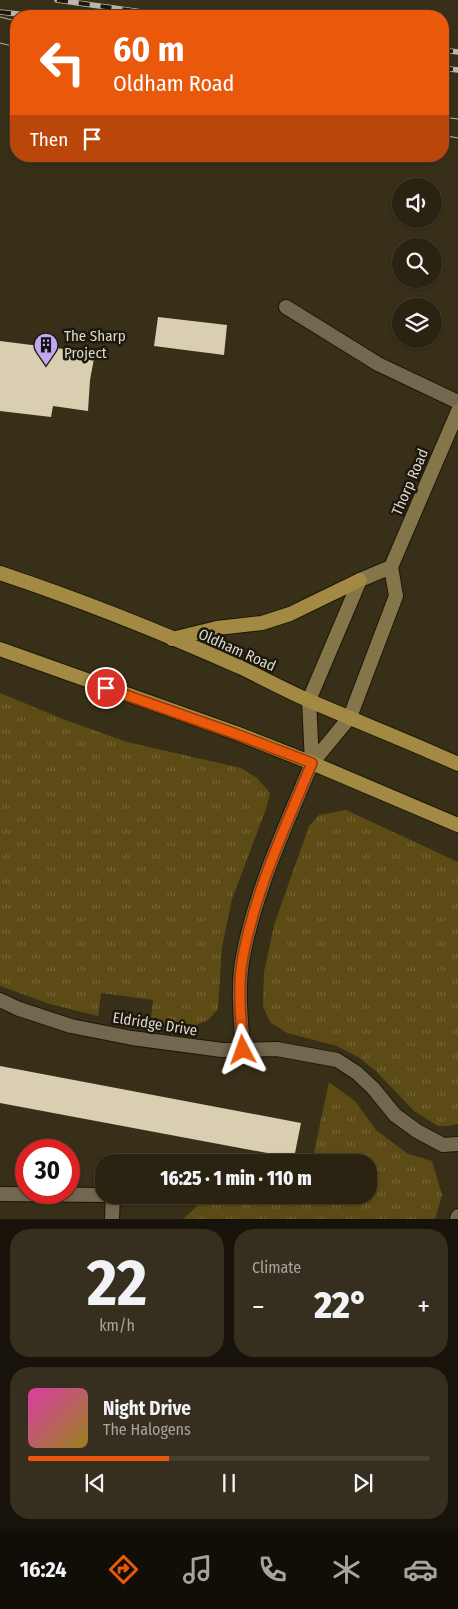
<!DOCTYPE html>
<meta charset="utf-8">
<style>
body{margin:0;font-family:"Fira Sans Condensed",sans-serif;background:#362f20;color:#f1f3f6;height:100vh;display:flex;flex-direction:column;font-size:19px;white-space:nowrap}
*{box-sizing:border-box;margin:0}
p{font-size:16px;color:#a5a49f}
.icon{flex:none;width:28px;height:28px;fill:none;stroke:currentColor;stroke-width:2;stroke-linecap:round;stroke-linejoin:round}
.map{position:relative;height:1219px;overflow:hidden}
.sheet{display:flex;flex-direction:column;gap:10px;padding:10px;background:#17130a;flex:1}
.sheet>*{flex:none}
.top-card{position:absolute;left:10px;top:10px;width:439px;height:152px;border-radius:20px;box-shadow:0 1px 4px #0004,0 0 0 1px #464032;background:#ea580c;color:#fff;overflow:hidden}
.tools{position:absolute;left:392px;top:178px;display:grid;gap:10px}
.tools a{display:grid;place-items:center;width:50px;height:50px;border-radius:50%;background:#2a2312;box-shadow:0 1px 4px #0004,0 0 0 1px #464032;font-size:25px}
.speed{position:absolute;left:15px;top:1139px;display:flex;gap:10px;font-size:25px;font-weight:700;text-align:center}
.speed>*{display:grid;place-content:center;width:65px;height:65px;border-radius:50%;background:#2a2312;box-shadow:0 1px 4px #0004,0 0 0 1px #464032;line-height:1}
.speed .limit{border:8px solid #d22;background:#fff;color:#111}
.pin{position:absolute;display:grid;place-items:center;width:42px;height:42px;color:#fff;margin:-21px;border:2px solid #fff;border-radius:50%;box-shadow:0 1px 5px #0007}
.me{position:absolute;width:55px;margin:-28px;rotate:356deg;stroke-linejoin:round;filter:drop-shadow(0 0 4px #0008)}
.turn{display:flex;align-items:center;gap:18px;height:105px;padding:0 20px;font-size:22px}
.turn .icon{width:65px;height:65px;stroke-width:2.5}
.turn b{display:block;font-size:35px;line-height:42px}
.then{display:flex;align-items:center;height:48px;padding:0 20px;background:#0003;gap:10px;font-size:19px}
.big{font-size:38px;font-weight:800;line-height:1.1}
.sheet .widget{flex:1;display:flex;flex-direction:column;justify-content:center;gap:8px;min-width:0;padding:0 18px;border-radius:20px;background:#362f20}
.sheet .dial{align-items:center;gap:0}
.dial b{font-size:65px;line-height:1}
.song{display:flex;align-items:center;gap:15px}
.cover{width:60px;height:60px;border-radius:8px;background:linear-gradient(135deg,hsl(320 70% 55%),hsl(50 70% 35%))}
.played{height:5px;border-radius:2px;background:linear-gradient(90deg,#ea580c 35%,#464032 35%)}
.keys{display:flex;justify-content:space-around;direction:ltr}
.heat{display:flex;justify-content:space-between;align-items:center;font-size:28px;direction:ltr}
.sheet .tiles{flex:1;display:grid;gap:10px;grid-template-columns:1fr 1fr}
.widget:last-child{grid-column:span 2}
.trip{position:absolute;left:95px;top:1154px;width:282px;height:50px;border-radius:20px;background:#2a2312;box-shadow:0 1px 4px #0004,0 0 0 1px #464032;font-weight:800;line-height:50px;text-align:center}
.menu{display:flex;height:80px;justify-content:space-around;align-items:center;background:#110e07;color:#a5a49f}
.menu .icon{width:35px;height:35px}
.menu .on{color:#ea580c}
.menu b{font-size:22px;color:#f1f3f6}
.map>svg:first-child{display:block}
</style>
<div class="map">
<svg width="458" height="1219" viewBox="0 0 458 1219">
<defs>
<pattern id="grass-tufts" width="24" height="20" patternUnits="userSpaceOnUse" patternTransform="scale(1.25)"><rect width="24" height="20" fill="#5d4b16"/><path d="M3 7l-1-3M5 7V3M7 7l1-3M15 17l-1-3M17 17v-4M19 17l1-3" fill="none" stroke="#746437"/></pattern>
</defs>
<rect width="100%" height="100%" fill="#382f18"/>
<path fill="url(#grass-tufts)" d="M0,693L63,719L127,742L241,768L257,778L270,793L266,809L232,899L222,947L218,1009L208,1020L192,1027L191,1034L150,1027L153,1000L101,993L98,1016L50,1004L0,986Z
M346,810L458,862V1124L448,1126H438L414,1111L376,1071L358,1057L337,1046L287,1033L270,1022L263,1006L264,973L274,925L309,826L319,815Z
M329,1082L355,1101L376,1130L408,1154L432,1161L442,1195L435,1219H183L209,1195H369V1162H312Z"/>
<path fill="#d9ceb2" d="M158,317L227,325L224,355L154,346Z
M0,341L95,353L90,380L88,411L53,406L51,417L0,411Z
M0,1066L301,1123L294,1158L0,1103Z"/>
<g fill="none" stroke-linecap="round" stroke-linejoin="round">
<defs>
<path id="service" d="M112,1219L113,1195"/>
<path id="minor" d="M286,307L378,364L458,402
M0,1000L19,1009L71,1026L132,1038L222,1050L277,1049L337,1060L357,1073L373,1088L395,1115L417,1131L443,1145L458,1144
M243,1051C241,1019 237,987 243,956C256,889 286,825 312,763
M0,1194L104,1195
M142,1195H166
M457,1219L458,1216"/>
<path id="secondary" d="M391,567L458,411
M312,763L309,700L360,580L391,567
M312,763L350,717L396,596L391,567"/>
<path id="trunk" d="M0,573C81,600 161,632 240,667C263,678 285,690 308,700C358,722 408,741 458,764
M172,639L217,628L262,623L290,614L360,580
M0,649L236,733L312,763L458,825"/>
</defs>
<use href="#service" stroke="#1f1702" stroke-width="16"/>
<use href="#minor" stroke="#1f1702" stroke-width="16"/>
<use href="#secondary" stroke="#1f1702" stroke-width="16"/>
<use href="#trunk" stroke="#1f1702" stroke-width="16"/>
<use href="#service" stroke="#72684f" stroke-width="14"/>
<use href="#minor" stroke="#72684f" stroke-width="14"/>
<use href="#secondary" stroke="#84754b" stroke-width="14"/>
<use href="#trunk" stroke="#a28a44" stroke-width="14"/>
<path stroke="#bcb6a6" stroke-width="1" d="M0,17L16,21
M0,43L16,47
M442,117L458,119
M442,135L458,138"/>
<defs>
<path id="rail" d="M57,0L170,16
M0,12L37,16
M442,50L458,52
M442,68L458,70"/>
</defs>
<use href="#rail" stroke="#bcb6a6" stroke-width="5.5"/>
<use href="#rail" stroke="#1c180e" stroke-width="4" stroke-dasharray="11" stroke-linecap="butt"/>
</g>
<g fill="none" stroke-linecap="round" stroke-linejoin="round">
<defs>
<path id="route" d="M106,688L236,734L312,763C286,825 256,889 243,956C237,987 241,1019 243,1050"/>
</defs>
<use href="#route" stroke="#983908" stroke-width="12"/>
<use href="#route" stroke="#ea580c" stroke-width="9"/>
</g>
<defs>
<symbol id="building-pin" viewBox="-11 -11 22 30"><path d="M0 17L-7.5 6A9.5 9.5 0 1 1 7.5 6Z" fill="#c2a8f3" stroke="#1c180e"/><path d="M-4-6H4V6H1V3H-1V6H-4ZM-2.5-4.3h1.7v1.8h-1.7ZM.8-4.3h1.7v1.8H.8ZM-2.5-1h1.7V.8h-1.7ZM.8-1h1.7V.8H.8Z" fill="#111"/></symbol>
</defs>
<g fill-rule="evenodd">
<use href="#building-pin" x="32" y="331" width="28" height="38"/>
</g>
<g text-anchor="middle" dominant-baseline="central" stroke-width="5" stroke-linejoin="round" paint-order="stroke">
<g font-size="15" fill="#ddd8ca" stroke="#1c180e" text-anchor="start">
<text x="64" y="336">The Sharp<tspan x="64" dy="17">Project</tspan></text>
</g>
<g font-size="15" fill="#ddd8ca" stroke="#1c180e">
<text transform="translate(410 482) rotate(-67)">Thorp Road</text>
<text transform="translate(237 650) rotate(24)">Oldham Road</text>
<text transform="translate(155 1024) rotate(9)">Eldridge Drive</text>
</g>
</g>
</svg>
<div class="tools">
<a><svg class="icon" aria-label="sound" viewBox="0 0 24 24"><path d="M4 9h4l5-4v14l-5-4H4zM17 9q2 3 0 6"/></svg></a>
<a><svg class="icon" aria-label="search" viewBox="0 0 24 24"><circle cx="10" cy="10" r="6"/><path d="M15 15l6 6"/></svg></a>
<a><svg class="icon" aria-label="layers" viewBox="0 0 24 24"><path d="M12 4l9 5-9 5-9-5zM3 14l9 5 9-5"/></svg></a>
</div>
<div class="speed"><div class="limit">30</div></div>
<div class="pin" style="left:106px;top:688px;background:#d93025"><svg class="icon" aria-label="arrive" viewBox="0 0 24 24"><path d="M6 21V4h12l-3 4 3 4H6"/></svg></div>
<svg class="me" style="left:243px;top:1050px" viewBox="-20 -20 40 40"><path d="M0-17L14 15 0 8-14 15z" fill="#ea580c" stroke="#fff" stroke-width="4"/></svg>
<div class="trip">16:25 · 1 min · 110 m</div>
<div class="top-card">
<div class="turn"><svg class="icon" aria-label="left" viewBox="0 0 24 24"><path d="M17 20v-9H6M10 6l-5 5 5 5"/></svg><div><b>60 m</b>Oldham Road</div></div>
<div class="then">Then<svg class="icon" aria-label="arrive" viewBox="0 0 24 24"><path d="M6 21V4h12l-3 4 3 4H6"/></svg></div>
</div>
</div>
<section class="sheet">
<div class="tiles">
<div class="widget dial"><b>22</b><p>km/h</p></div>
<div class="widget"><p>Climate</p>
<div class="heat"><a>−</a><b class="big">22°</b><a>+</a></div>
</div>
<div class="widget">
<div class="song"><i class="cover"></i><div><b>Night Drive</b><p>The Halogens</p></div></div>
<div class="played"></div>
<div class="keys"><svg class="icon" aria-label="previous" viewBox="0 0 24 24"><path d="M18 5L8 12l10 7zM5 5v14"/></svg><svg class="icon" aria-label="pause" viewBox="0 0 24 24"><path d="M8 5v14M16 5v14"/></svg><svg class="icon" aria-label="next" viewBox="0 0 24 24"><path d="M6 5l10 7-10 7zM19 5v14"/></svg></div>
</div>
</div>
</section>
<nav class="menu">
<b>16:24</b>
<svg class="icon on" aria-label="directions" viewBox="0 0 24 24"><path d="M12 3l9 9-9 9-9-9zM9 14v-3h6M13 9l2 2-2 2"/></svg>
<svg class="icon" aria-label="music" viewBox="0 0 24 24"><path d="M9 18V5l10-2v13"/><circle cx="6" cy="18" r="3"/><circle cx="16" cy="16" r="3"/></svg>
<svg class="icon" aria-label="phone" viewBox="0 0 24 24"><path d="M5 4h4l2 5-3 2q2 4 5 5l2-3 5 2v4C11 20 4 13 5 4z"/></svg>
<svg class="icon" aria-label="climate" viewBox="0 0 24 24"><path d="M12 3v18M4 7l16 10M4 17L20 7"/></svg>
<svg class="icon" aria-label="car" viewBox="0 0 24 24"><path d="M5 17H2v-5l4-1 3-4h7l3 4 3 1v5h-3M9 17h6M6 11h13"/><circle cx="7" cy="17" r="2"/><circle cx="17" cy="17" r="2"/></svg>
</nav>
